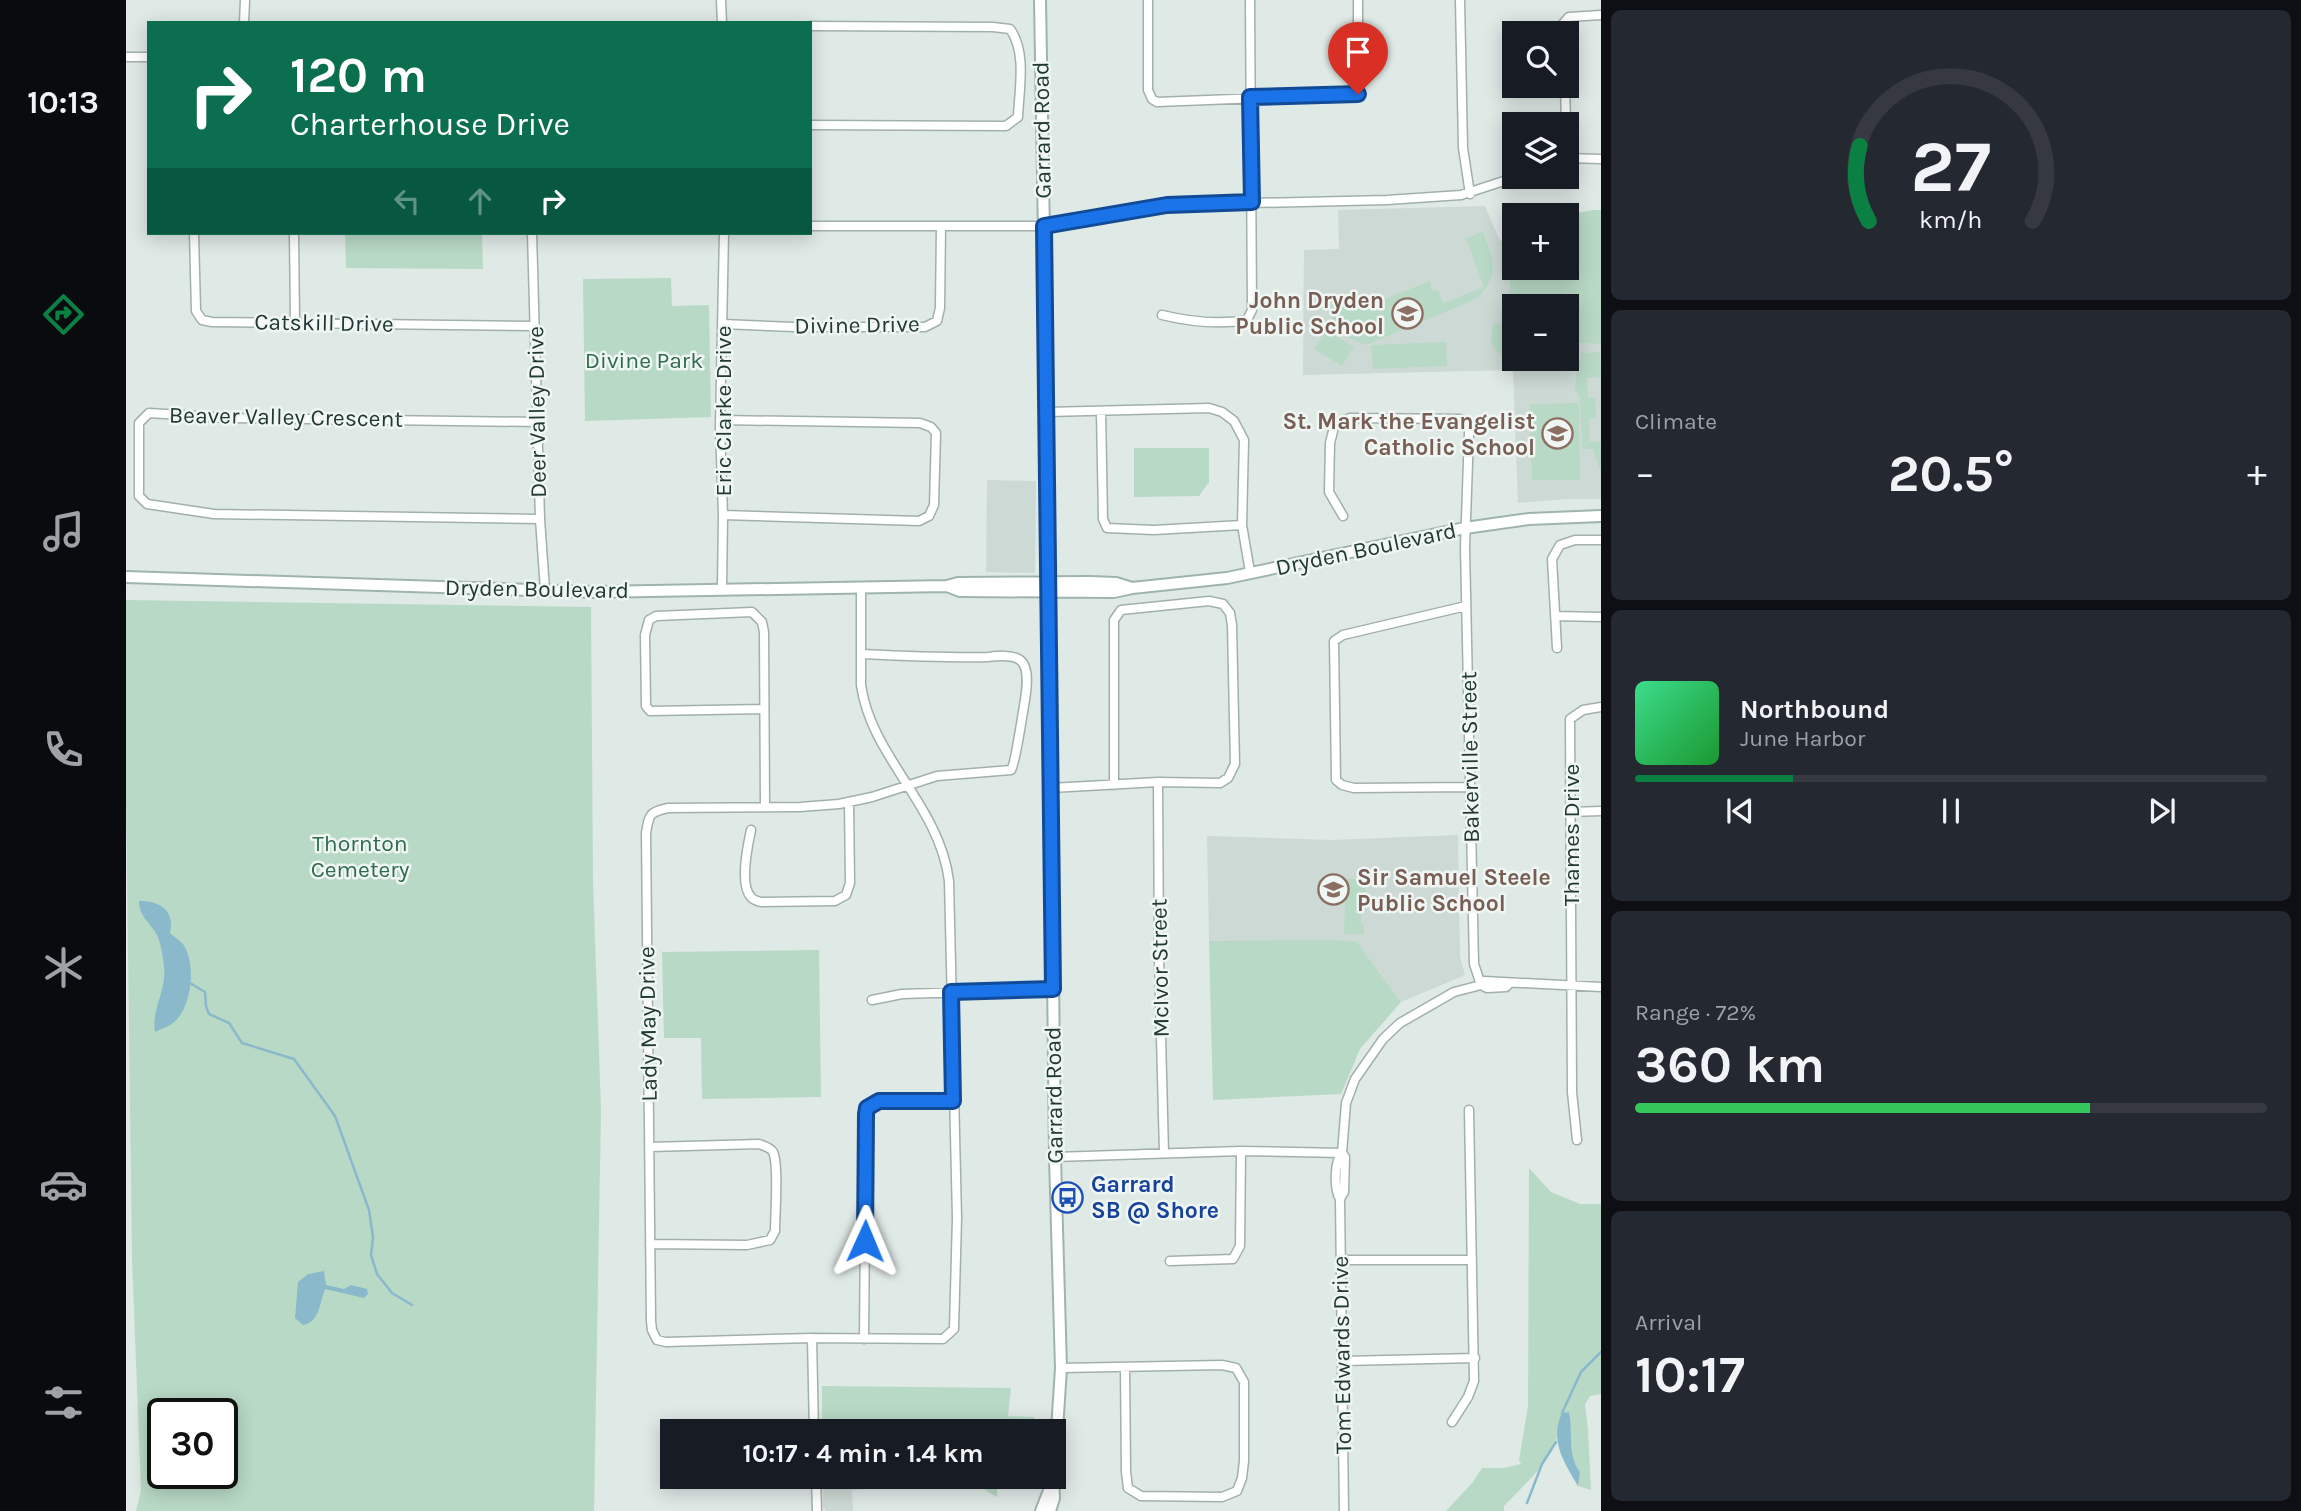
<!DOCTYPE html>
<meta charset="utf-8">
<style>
body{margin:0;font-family:Karla,sans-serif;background:#242831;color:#f1f3f6;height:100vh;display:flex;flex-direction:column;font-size:26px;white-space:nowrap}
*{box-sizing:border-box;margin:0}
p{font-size:23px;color:#9ea1a6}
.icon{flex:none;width:38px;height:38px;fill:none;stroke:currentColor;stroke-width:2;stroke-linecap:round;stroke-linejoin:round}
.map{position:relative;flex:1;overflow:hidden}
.sheet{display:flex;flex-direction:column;gap:10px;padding:10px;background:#0d0f14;width:700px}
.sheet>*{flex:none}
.top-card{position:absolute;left:21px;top:21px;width:665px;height:214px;border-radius:0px;box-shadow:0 4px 18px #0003;background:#0b6e4f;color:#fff;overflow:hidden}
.fabs{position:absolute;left:1376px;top:21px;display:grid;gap:14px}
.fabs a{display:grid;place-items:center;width:77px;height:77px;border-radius:0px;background:#171b24;box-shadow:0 4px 18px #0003;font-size:35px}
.speed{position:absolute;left:21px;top:1398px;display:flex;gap:14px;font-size:35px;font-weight:700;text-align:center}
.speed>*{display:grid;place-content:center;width:91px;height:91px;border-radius:50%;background:#171b24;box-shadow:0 4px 18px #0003;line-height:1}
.speed .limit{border:4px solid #111;border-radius:10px;background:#fff;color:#111}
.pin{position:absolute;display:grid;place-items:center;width:60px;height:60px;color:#fff;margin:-72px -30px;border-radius:50% 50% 50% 0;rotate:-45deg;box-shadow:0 0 7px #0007}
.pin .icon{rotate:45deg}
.me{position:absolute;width:77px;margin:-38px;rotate:1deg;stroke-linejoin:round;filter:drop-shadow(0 0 5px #0008)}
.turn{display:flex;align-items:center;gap:24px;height:147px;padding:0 28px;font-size:32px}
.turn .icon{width:91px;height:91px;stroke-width:2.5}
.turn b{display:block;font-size:49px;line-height:60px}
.lanes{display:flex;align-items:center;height:66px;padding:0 28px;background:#0003;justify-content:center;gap:35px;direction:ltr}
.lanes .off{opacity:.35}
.big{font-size:52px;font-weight:700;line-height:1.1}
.sheet .card{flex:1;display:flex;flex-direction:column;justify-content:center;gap:10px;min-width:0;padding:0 24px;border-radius:10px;background:#242831}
.sheet .dial{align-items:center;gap:0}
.dial svg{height:182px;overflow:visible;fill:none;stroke:#363941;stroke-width:7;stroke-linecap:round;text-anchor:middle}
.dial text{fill:#f1f3f6;stroke:none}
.song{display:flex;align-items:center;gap:21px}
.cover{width:84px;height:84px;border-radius:10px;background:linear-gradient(135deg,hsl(150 70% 55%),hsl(130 70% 35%))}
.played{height:7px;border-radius:4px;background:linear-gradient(90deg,#0b8043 25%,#363941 25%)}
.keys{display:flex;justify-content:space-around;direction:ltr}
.heat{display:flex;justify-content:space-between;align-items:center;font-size:38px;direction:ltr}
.charge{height:10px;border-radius:5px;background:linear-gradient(90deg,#34c759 72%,#363941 0)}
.trip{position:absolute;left:534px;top:1419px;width:406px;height:70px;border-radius:0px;background:#171b24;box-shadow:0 4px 18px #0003;font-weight:700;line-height:70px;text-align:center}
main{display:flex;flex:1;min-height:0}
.tabs{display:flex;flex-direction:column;width:126px;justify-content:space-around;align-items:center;background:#090b0e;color:#9ea1a6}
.tabs .icon{width:49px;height:49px}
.tabs .current{color:#0b8043}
.tabs b{font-size:32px;color:#f1f3f6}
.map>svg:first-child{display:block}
</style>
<main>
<nav class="tabs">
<b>10:13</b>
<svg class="icon current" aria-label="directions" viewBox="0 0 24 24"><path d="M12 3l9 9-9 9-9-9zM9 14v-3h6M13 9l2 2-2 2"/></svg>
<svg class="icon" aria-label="music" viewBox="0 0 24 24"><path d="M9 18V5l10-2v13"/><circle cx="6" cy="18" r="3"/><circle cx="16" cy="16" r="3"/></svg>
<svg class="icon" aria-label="phone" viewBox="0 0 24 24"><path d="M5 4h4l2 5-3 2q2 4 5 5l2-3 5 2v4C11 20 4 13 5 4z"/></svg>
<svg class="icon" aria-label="climate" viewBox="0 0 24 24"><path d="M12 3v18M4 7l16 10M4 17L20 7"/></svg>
<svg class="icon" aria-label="car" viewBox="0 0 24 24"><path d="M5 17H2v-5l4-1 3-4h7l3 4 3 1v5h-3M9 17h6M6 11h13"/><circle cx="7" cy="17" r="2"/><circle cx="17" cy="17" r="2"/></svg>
<svg class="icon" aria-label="filters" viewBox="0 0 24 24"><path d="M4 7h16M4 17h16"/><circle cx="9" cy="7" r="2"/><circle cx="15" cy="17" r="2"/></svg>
</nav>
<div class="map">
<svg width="1475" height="1511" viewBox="0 0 1475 1511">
<rect width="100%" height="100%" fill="#dfe9e6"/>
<path fill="#cdd9d5" d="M1359,206L1374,241L1384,284L1388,359H1440V343L1475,344V499H1440L1392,503L1387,370L1177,375L1178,250L1213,249L1212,210Z
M861,480L910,481L909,573L860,572Z
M1332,835L1334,957L1339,975L1275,1002L1231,942L1083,941L1081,836L1206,840Z
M697,1477H742V1489L726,1490L727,1511H700L697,1507Z"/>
<path fill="#b8d9c5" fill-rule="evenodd" d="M1467,210H1475V344L1440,343V306H1388V350L1382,353H1372L1365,343L1367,324L1380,323L1385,333L1384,284L1374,241L1388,236V268H1440L1439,215Z
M1357,232C1368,261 1374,272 1352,298L1240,345L1207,331L1206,294L1226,305L1241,300L1244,305L1304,281L1306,291L1312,290L1317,303L1358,287L1340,238Z
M219,233H356L357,269L220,268Z
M545,278L546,306L583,305L585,417L459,421L457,279Z
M1200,330L1228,347L1216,366L1188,349Z
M1320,342L1321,366L1247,369L1245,345Z
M1474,352L1475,377L1461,378L1462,397L1469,398L1470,418L1463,419V441L1475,442V473L1467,449H1456L1454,396L1449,390L1451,360H1455V353Z
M1453,403L1454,480H1406L1404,404Z
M1008,448H1083V482L1073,496L1008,497Z
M0,600L465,607L467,882L475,1110L468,1511H10L15,1490L6,1259L0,799ZM37,1414H96V1474H37Z
M1220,879H1240L1239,895L1235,896V924L1238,925V934H1218Z
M1206,940L1231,942L1275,1002L1234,1049L1215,1094L1087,1100L1083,941Z
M693,950L695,1097L576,1099L575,1038H538L536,952Z
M1403,1168L1425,1192L1454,1204H1475V1394L1464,1396L1459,1404L1462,1430L1465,1490L1452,1486L1454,1472C1438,1448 1448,1437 1443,1412L1437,1413C1431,1424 1433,1435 1428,1446C1417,1469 1395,1488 1378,1506V1511H1320L1347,1482L1356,1468H1378L1395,1464L1393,1460L1402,1406Z
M696,1386L885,1388L882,1416L908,1417V1431H696Z
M849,1477H878L877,1480L871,1482V1497L849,1484Z"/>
<path fill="#89b9cb" d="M13,901C34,901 49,910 44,933C48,937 54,940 57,944C70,963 66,1001 52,1018C47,1025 37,1028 29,1032C25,1010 41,989 38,967C37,958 35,943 31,935C24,922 13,917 13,901Z
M198,1271L200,1285L218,1289L225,1285L241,1289L242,1294L238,1298L199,1289C194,1302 193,1323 177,1325L169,1318L172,1282L182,1274Z
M1443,1412C1448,1436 1440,1451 1454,1472L1452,1486C1438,1462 1423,1441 1436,1413Z"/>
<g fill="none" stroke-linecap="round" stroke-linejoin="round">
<path stroke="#89b9cb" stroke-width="2.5" d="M64,983L79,992L80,1006L83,1014L103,1023L116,1043L168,1059L209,1116L243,1210L247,1237L245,1255L251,1274L266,1293L286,1305
M1436,1413L1455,1372L1475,1352
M1401,1503L1416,1464L1430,1442"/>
<defs>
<path id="street" d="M595,0L596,23
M1022,0V90L1026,99L1031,102L1232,94V0
M1334,0L1337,148L1344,194
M118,23L119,0
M684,26L867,27L884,29C901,52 893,90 892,117L880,126L684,125
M1436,33L1435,26L1443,17L1475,15
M0,57H23
M1439,86L1440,124
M1440,158L1475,159
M684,226H918L1041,205L1261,200L1335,195L1390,177
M68,233L70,311L76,320L86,322L409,326
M168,233L169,323
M406,233L414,519L419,590
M1036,315C1065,322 1092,325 1121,320L1126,310L1124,0
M597,324L668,327H799L811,321L814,308L815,226
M921,412L1083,408L1096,412L1108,421L1118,440L1116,525L1124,572
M975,412L977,519L981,528L1028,530L1116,525
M595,420L794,423L805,427L810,433L808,505L803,516L793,521L597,515
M412,422L102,418L23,413L13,423V496L21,504L88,514L414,519
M1217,516L1203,492L1204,443L1209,423L1224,418L1335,419L1346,424L1343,433L1339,548L1348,964L1355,985
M735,587V685C745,757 814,806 823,881L831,1218L828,1329L817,1339L686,1338L540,1342L531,1340L526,1330L525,1321L520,833C523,815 523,812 542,808L674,807L713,804L746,797L811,776L885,770C889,765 895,723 897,712C899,699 906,669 894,660C886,654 871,656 862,657C820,658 778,656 736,654
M596,588L597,515L594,427L598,233
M1340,606L1217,635L1208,641L1210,780L1216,785L1228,788L1345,787
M1429,616L1475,617
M1431,648L1426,559L1434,545L1449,540H1475
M638,709L524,711L520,706L519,635L523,620L530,616L626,612L636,622L638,632L639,807
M1032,782L1033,959L1038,1153
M925,788L1032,782L1094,783L1102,778L1109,764L1106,625L1104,613L1097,604L1083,601L995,610L988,620V785
M1444,812L1475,811
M625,830C622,844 613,885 625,897C627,900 631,901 635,902L709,901L720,895L724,883L723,802
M1355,985L1361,988L1380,987L1383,984
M746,1000L776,994L927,989
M1451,1140L1446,1092L1444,719L1457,710L1475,707
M524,1147L633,1144C638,1146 644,1147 647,1152C653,1164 649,1215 649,1231L644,1240L621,1245L524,1244
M1216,1153L1219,1157L1218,1192L1214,1199L1218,1511
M929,1157L1115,1151L1216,1153
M1214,1199C1208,1189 1208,1162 1216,1153L1220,1103L1229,1079L1257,1039L1274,1023L1328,992L1355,985L1358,981L1475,987
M1214,1260H1346
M1044,1261L1107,1259L1114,1246L1115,1151
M686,1338L688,1432
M738,1339L740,1114L741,1108L753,1101H827
M1217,1361L1349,1358
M935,1368L1096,1365L1110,1368L1118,1382V1461L1116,1478L1111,1491L1096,1497L1015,1496L1002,1488L1000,1472L999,1368
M1326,1422L1342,1397L1348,1381L1343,1110
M690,1477L691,1511"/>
<path id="secondary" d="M914,0L921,412L929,1157L935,1368L928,1477
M0,577L469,592L821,586L832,583L964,582L990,583L1006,588
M821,586L834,591L988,592L1006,588L1101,578L1339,528L1403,519L1475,516
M915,1511L926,1483
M924,1511L928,1498L927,1477"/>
</defs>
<use href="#street" stroke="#a2b0ad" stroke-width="11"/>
<use href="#secondary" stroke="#9fb4af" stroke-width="14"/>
<use href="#street" stroke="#fff" stroke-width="8"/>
<use href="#secondary" stroke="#fff" stroke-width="10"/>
</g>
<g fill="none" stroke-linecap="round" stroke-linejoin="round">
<defs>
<path id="route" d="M739,1241L740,1114L741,1108L753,1101H827L825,992L927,989L918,226L1041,205L1126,202L1124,97L1232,94"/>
</defs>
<use href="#route" stroke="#114b97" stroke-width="18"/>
<use href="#route" stroke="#1a73e8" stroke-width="12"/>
</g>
<defs>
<symbol id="school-ring" viewBox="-11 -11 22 22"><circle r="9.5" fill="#eff6f3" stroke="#8d6e63" stroke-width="1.5"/><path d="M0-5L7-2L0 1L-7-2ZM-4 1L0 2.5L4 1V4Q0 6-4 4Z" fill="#8d6e63"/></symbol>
<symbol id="bus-ring" viewBox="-11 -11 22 22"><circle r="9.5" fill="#eff6f3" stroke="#1a4fb4" stroke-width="1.5"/><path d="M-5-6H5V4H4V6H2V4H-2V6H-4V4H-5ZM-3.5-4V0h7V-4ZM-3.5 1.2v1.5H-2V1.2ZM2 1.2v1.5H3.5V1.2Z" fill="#1a4fb4"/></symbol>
</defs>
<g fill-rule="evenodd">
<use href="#school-ring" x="1264" y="296" width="35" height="35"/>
<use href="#school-ring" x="1414" y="416" width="35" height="35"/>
<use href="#school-ring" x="1190" y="872" width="35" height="35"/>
<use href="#bus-ring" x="924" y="1180" width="35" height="35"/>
</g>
<g text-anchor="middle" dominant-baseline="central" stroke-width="5" stroke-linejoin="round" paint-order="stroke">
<g font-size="23" fill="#213834" stroke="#eff6f3">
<text transform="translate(916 130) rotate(-91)">Garrard Road</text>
<text transform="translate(198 323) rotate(1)">Catskill Drive</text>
<text transform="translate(731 325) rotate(-1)">Divine Drive</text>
<text transform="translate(597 411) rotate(-90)">Eric Clarke Drive</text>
<text transform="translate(411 412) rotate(-91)">Deer Valley Drive</text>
<text transform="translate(160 417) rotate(1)">Beaver Valley Crescent</text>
<text transform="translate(1240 549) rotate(-12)">Dryden Boulevard</text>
<text transform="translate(411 589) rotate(1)">Dryden Boulevard</text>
<text transform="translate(1344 757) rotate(-91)">Bakerville Street</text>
<text transform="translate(1445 835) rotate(-90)">Thames Drive</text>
<text transform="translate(1034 968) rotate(-91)">McIvor Street</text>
<text transform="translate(522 1024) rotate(-91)">Lady May Drive</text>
<text transform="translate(928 1095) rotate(-91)">Garrard Road</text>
<text transform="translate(1216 1355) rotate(-91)">Tom Edwards Drive</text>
</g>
<g font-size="23" font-weight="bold" fill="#785e54" stroke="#eff6f3" text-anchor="end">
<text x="1258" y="300">John Dryden<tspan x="1258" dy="26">Public School</tspan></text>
<text x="1409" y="421">St. Mark the Evangelist<tspan x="1409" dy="26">Catholic School</tspan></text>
<text x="1231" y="877" text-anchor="start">Sir Samuel Steele<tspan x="1231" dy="26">Public School</tspan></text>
</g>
<g font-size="23" fill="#2e6c4d" stroke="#eff6f3">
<text x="518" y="360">Divine Park</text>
<text x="234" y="843">Thornton<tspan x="234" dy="26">Cemetery</tspan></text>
</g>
<g font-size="23" font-weight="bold" fill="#164399" stroke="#eff6f3" text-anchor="start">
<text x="965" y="1184">Garrard<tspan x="965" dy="26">SB @ Shore</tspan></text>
</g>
</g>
</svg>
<div class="fabs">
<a><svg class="icon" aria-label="search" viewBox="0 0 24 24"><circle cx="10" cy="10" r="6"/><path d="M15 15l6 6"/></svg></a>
<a><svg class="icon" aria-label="layers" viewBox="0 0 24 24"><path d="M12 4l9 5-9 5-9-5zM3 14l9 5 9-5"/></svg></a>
<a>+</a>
<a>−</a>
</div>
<div class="speed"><div class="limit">30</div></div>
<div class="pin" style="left:1232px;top:94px;background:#d93025"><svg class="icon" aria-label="arrive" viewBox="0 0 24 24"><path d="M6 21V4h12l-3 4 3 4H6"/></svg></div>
<svg class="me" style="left:739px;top:1241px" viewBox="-20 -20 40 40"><path d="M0-17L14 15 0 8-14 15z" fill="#1a73e8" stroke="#fff" stroke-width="4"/></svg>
<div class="trip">10:17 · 4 min · 1.4 km</div>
<div class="top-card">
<div class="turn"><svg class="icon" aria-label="right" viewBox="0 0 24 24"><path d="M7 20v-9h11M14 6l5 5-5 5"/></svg><div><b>120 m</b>Charterhouse Drive</div></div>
<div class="lanes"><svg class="icon off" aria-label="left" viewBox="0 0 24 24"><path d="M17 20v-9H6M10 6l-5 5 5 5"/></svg><svg class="icon off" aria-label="ahead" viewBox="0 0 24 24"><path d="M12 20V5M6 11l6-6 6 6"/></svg><svg class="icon" aria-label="right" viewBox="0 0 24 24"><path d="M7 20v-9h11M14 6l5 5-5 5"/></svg></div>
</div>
</div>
<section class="sheet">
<div class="card dial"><svg viewBox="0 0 100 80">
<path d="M14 69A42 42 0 1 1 86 69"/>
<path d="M14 69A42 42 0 0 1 10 36" stroke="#0b8043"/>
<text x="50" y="56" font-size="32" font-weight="700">27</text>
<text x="50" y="72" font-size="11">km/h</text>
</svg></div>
<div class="card"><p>Climate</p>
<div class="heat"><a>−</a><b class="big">20.5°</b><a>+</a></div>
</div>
<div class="card">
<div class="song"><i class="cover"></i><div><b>Northbound</b><p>June Harbor</p></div></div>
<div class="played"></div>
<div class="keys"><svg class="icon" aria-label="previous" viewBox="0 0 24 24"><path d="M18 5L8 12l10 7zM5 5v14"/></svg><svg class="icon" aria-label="pause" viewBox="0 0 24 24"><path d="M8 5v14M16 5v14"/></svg><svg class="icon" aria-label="next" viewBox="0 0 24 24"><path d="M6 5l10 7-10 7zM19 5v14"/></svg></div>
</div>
<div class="card"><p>Range · 72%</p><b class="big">360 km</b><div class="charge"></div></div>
<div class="card"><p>Arrival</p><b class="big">10:17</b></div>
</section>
</main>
